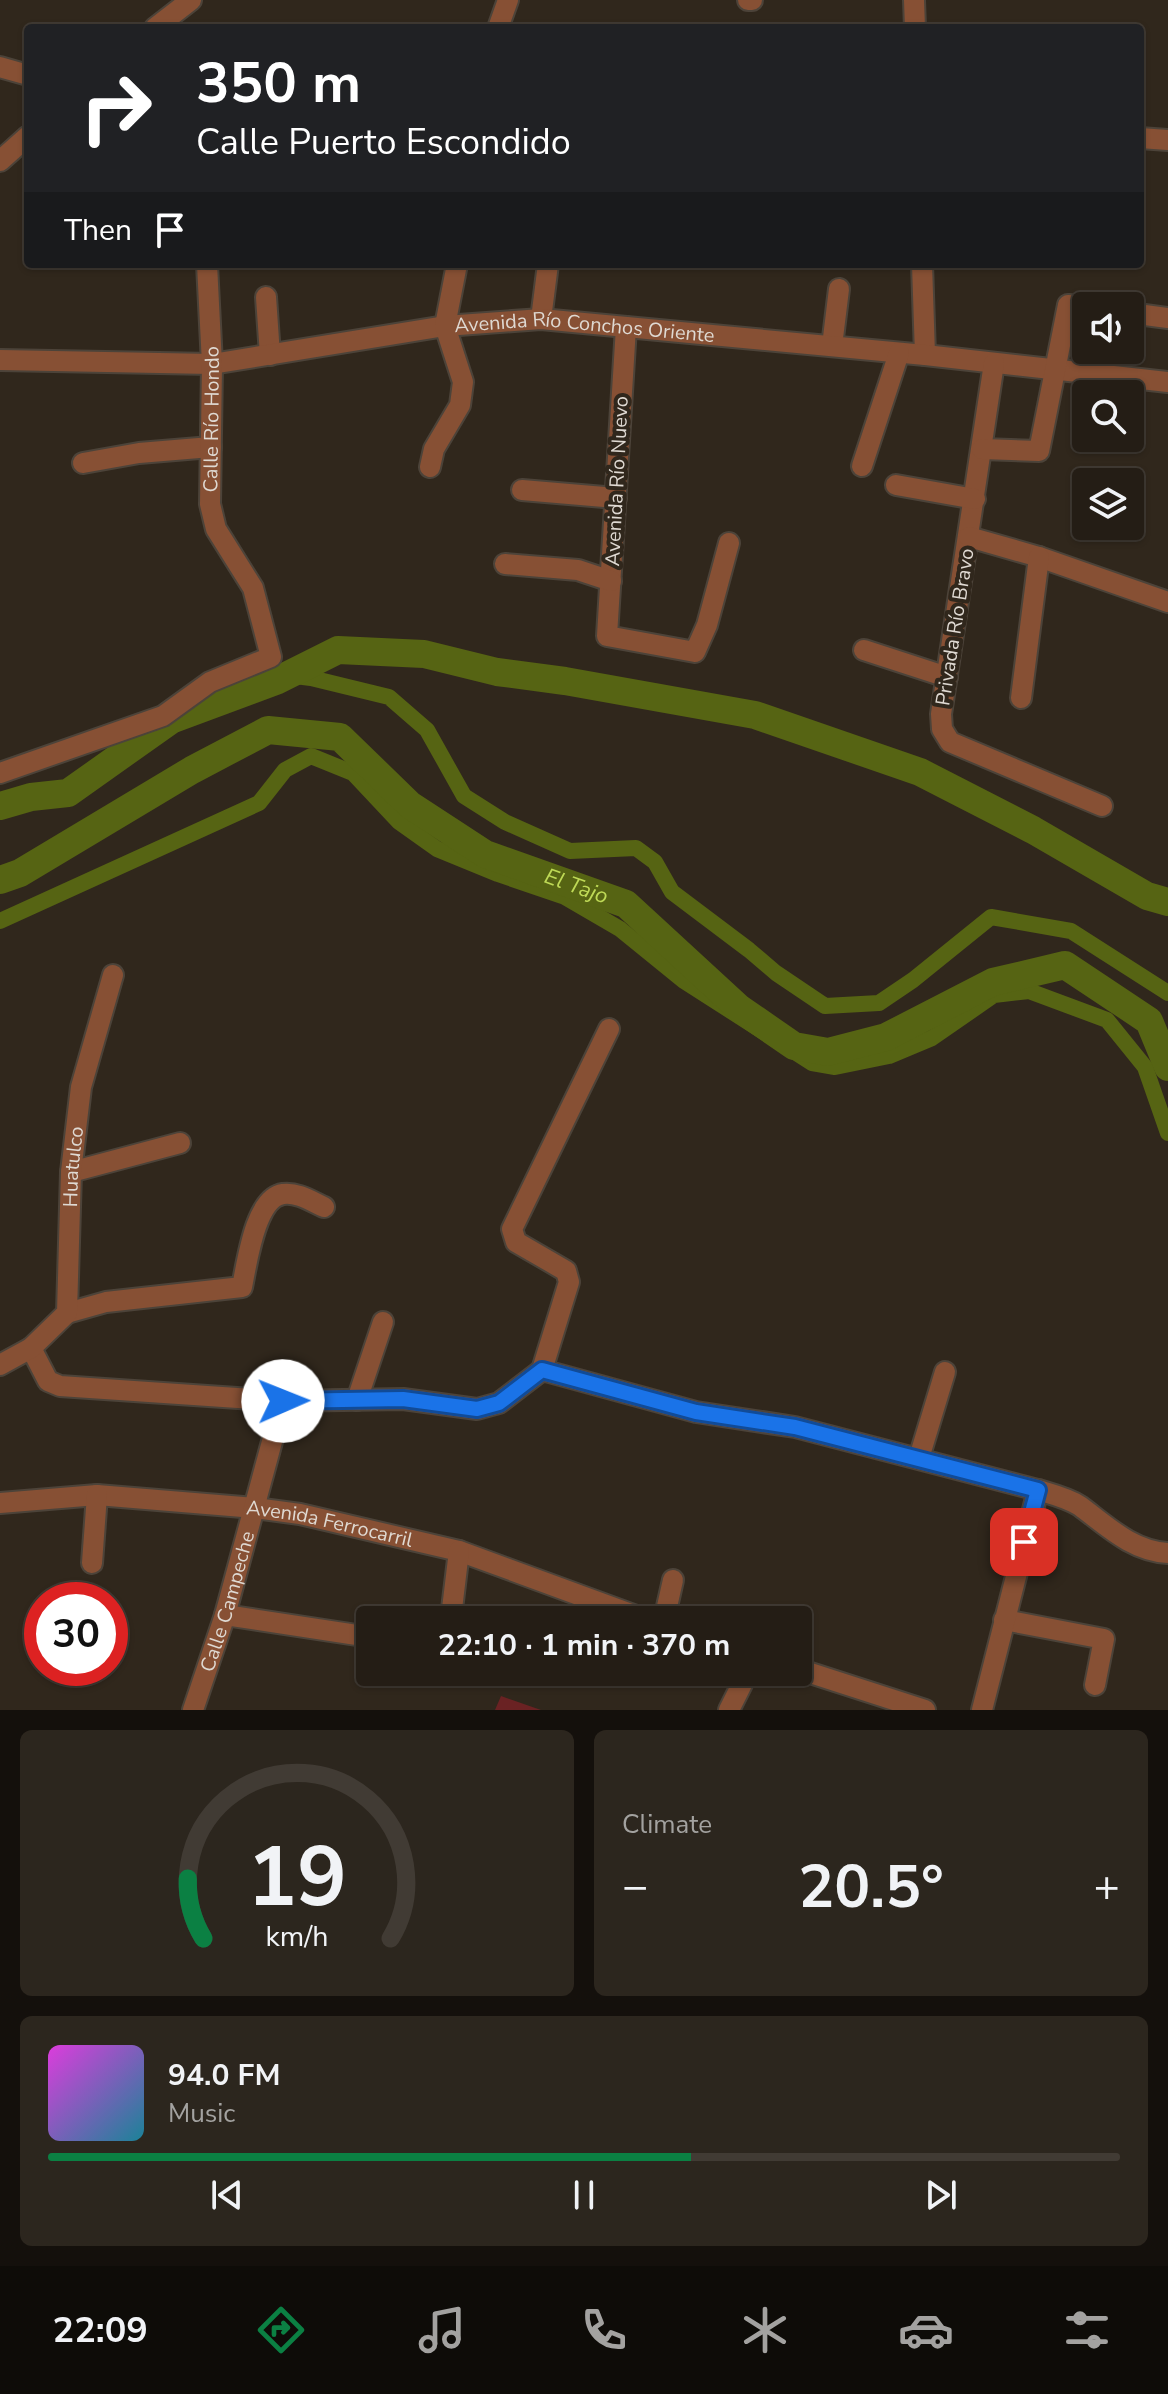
<!DOCTYPE html>
<meta charset="utf-8">
<style>
body{margin:0;font-family:"Nunito Sans",sans-serif;background:#2c261e;color:#f1f3f6;height:100vh;display:flex;flex-direction:column;font-size:30px;white-space:nowrap}
*{box-sizing:border-box;margin:0}
p{font-size:26px;color:#a3a2a0}
.icon{flex:none;width:44px;height:44px;fill:none;stroke:currentColor;stroke-width:2;stroke-linecap:round;stroke-linejoin:round}
.map{position:relative;height:1710px;overflow:hidden}
.sheet{display:flex;flex-direction:column;gap:20px;padding:20px;background:#14100c;flex:1}
.sheet>*{flex:none}
.guide{position:absolute;left:24px;top:24px;width:1120px;height:244px;border-radius:8px;box-shadow:0 2px 6px #0004,0 0 0 2px #413b34;background:#202124;color:#fff;overflow:hidden}
.tools{position:absolute;left:1072px;top:292px;display:grid;gap:16px}
.tools a{display:grid;place-items:center;width:72px;height:72px;border-radius:8px;background:#241d15;box-shadow:0 2px 6px #0004,0 0 0 2px #413b34;font-size:40px}
.speed{position:absolute;left:24px;top:1582px;display:flex;gap:16px;font-size:40px;font-weight:700;text-align:center}
.speed>*{display:grid;place-content:center;width:104px;height:104px;border-radius:50%;background:#241d15;box-shadow:0 2px 6px #0004,0 0 0 2px #413b34;line-height:1}
.speed .limit{border:12px solid #d22;background:#fff;color:#111}
.pin{position:absolute;display:grid;place-items:center;width:68px;height:68px;color:#fff;margin:-34px;border-radius:16px;box-shadow:0 4px 12px #0006}
.me{position:absolute;width:88px;margin:-44px;rotate:89deg;stroke-linejoin:round;filter:drop-shadow(0 0 6px #0008)}
.turn{display:flex;align-items:center;gap:28px;height:168px;padding:0 40px;font-size:36px}
.turn .icon{width:104px;height:104px;stroke-width:2.5}
.turn b{display:block;font-size:56px;line-height:68px}
.then{display:flex;align-items:center;height:76px;padding:0 40px;background:#0003;gap:16px;font-size:30px}
.big{font-size:60px;font-weight:700;line-height:1.1}
.sheet .card{flex:1;display:flex;flex-direction:column;justify-content:center;gap:12px;min-width:0;padding:0 28px;border-radius:12px;background:#2c261e}
.sheet .dial{align-items:center;gap:0}
.dial svg{height:208px;overflow:visible;fill:none;stroke:#413b34;stroke-width:7;stroke-linecap:round;text-anchor:middle}
.dial text{fill:#f1f3f6;stroke:none}
.song{display:flex;align-items:center;gap:24px}
.cover{width:96px;height:96px;border-radius:12px;background:linear-gradient(135deg,hsl(300 70% 55%),hsl(190 70% 35%))}
.played{height:8px;border-radius:4px;background:linear-gradient(90deg,#0b8043 60%,#413b34 60%)}
.keys{display:flex;justify-content:space-around;direction:ltr}
.heat{display:flex;justify-content:space-between;align-items:center;font-size:44px;direction:ltr}
.sheet .tiles{flex:1;display:grid;gap:20px;grid-template-columns:1fr 1fr}
.card:last-child{grid-column:span 2}
.trip{position:absolute;left:356px;top:1606px;width:456px;height:80px;border-radius:8px;background:#241d15;box-shadow:0 2px 6px #0004,0 0 0 2px #413b34;font-weight:700;line-height:80px;text-align:center}
.tabs{display:flex;height:128px;justify-content:space-around;align-items:center;background:#0e0c08;color:#a3a2a0}
.tabs .icon{width:56px;height:56px}
.tabs .on{color:#0b8043}
.tabs b{font-size:36px;color:#f1f3f6}
.map>svg:first-child{display:block}
</style>
<div class="map">
<svg width="1168" height="1710" viewBox="0 0 1168 1710">
<rect width="100%" height="100%" fill="#30271c"/>
<path fill="#6a2223" d="M501,1696L541,1710H495Z"/>
<g fill="none" stroke-linecap="round" stroke-linejoin="round">
<path stroke="#566413" stroke-width="16" d="M287,675L311,678L389,697L427,730L464,796L505,822L570,851L636,848L655,862L672,892L749,950L776,973L825,1006L879,1003L913,980L991,917L1071,931L1168,993
M0,921L259,803L285,770L311,756L353,773L399,822L437,849L498,874L565,897L620,929L684,981L812,1063L835,1067L889,1056L932,1038L994,995L1029,991L1107,1020L1145,1067L1168,1133"/>
<g stroke="#566413" stroke-width="28">
<path d="M0,806L31,797L68,793L171,720L276,681L338,650L424,654L497,672L565,681L755,715L920,772L1033,830L1147,896L1168,902"/>
<path id="s1" d="M0,880L20,873L192,770L268,730L340,737L410,805L485,854L626,904L739,1008L794,1046L828,1052L886,1037L993,982L1065,965L1149,1021L1168,1067"/>
</g>
<defs>
<g id="minor">
<path d="M748,0H752"/>
<path d="M914,0L915,28"/>
<path d="M155,28L191,0"/>
<path d="M498,28L508,0"/>
<path d="M0,67L28,75"/>
<path d="M1140,138L1168,140"/>
<path d="M0,161L28,136"/>
<path d="M922,264L925,355"/>
<path d="M266,297L270,355"/>
<path d="M1130,313L1168,318"/>
<path d="M541,319L548,264"/>
<path d="M626,327L607,636L695,652L707,625L729,543"/>
<path d="M832,346L839,289"/>
<path id="s2" d="M0,360L212,364L445,326L541,319L925,355L1168,382"/>
<path d="M994,363L941,714L942,729L950,742L1102,806"/>
<path d="M982,449L1039,451L1068,305L1086,307"/>
<path d="M83,463L139,453L211,447"/>
<path d="M862,466L899,353"/>
<path d="M430,467L434,449L460,405L463,382L445,326L457,264"/>
<path d="M896,485L975,499"/>
<path d="M522,490L616,498"/>
<path d="M969,537L1039,557L1168,602"/>
<path d="M505,564L578,570L611,581"/>
<path d="M864,650L947,677"/>
<path d="M1021,698L1039,557"/>
<path id="s3" d="M0,773L163,716L210,682L271,657L253,588L216,529L210,504L212,364L207,264"/>
<path d="M71,1172L180,1143"/>
<path d="M67,1313L106,1302L242,1287C247,1263 255,1198 283,1194C297,1192 311,1201 324,1207"/>
<path d="M31,1348L48,1381L60,1386L283,1401L403,1399L477,1409L499,1403L542,1370L696,1412L795,1427L1038,1490C1051,1494 1068,1498 1080,1506C1107,1526 1132,1551 1168,1553"/>
<path id="s4" d="M0,1365L31,1348L67,1313L71,1172L81,1087L113,975"/>
<path d="M542,1370L569,1282L566,1271L516,1242L512,1229L609,1029"/>
<path d="M357,1400L383,1322"/>
<path d="M919,1458L945,1372"/>
<path id="s5" d="M0,1503L97,1495L255,1508L300,1514L459,1551L647,1620"/>
<path d="M92,1563L97,1495"/>
<path d="M225,1615L370,1637"/>
<path d="M447,1620L452,1609L459,1551"/>
<path d="M664,1620L673,1580"/>
<path d="M1004,1620L1104,1639L1095,1685"/>
<path d="M798,1669L925,1710"/>
<path id="s6" d="M193,1710L225,1615L283,1401"/>
<path d="M729,1710L748,1672"/>
<path d="M982,1710L1038,1490"/>
</g>
</defs>
<use href="#minor" stroke="#4c4339" stroke-width="24"/>
<use href="#minor" stroke="#875034" stroke-width="20"/>
</g>
<g fill="none" stroke-linecap="round" stroke-linejoin="round">
<defs>
<path id="route" d="M283,1401L403,1399L477,1409L499,1403L542,1370L696,1412L795,1427L1038,1490L1024,1542"/>
</defs>
<use href="#route" stroke="#114b97" stroke-width="20"/>
<use href="#route" stroke="#1a73e8" stroke-width="14"/>
</g>
<g text-anchor="middle" dominant-baseline="central" stroke-width="8" stroke-linejoin="round" paint-order="stroke">
<g font-size="20" fill="#dfd9d2" stroke="#30271c">
<text stroke="none"><textPath href="#s2" startOffset="588">Avenida Río Conchos Oriente</textPath></text>
<text stroke="none"><textPath href="#s3" startOffset="548">Calle Río Hondo</textPath></text>
<text transform="translate(617 481) rotate(-87)">Avenida Río Nuevo</text>
<text transform="translate(955 627) rotate(-81)">Privada Río Bravo</text>
<text stroke="none"><textPath href="#s4" startOffset="232">Huatulco</textPath></text>
<text stroke="none"><textPath href="#s5" startOffset="332">Avenida Ferrocarril</textPath></text>
<text stroke="none"><textPath href="#s6" startOffset="114">Calle Campeche</textPath></text>
</g>
<g font-size="22" font-style="italic" fill="#bed956" stroke="#30271c">
<text stroke="none"><textPath href="#s1" startOffset="664">El Tajo</textPath></text>
</g>
</g>
</svg>
<div class="tools">
<a><svg class="icon" aria-label="sound" viewBox="0 0 24 24"><path d="M4 9h4l5-4v14l-5-4H4zM17 9q2 3 0 6"/></svg></a>
<a><svg class="icon" aria-label="search" viewBox="0 0 24 24"><circle cx="10" cy="10" r="6"/><path d="M15 15l6 6"/></svg></a>
<a><svg class="icon" aria-label="layers" viewBox="0 0 24 24"><path d="M12 4l9 5-9 5-9-5zM3 14l9 5 9-5"/></svg></a>
</div>
<div class="speed"><div class="limit">30</div></div>
<div class="pin" style="left:1024px;top:1542px;background:#d93025"><svg class="icon" aria-label="arrive" viewBox="0 0 24 24"><path d="M6 21V4h12l-3 4 3 4H6"/></svg></div>
<svg class="me" style="left:283px;top:1401px" viewBox="-20 -20 40 40"><circle r="19" fill="#fff"/><path d="M0-13L10 11 0 6-10 11z" fill="#1a73e8"/></svg>
<div class="trip">22:10 · 1 min · 370 m</div>
<div class="guide">
<div class="turn"><svg class="icon" aria-label="right" viewBox="0 0 24 24"><path d="M7 20v-9h11M14 6l5 5-5 5"/></svg><div><b>350 m</b>Calle Puerto Escondido</div></div>
<div class="then">Then<svg class="icon" aria-label="arrive" viewBox="0 0 24 24"><path d="M6 21V4h12l-3 4 3 4H6"/></svg></div>
</div>
</div>
<section class="sheet">
<div class="tiles">
<div class="card dial"><svg viewBox="0 0 100 80">
<path d="M14 69A42 42 0 1 1 86 69"/>
<path d="M14 69A42 42 0 0 1 8 46" stroke="#0b8043"/>
<text x="50" y="56" font-size="32" font-weight="700">19</text>
<text x="50" y="72" font-size="11">km/h</text>
</svg></div>
<div class="card"><p>Climate</p>
<div class="heat"><a>−</a><b class="big">20.5°</b><a>+</a></div>
</div>
<div class="card">
<div class="song"><i class="cover"></i><div><b>94.0 FM</b><p>Music</p></div></div>
<div class="played"></div>
<div class="keys"><svg class="icon" aria-label="previous" viewBox="0 0 24 24"><path d="M18 5L8 12l10 7zM5 5v14"/></svg><svg class="icon" aria-label="pause" viewBox="0 0 24 24"><path d="M8 5v14M16 5v14"/></svg><svg class="icon" aria-label="next" viewBox="0 0 24 24"><path d="M6 5l10 7-10 7zM19 5v14"/></svg></div>
</div>
</div>
</section>
<nav class="tabs">
<b>22:09</b>
<svg class="icon on" aria-label="directions" viewBox="0 0 24 24"><path d="M12 3l9 9-9 9-9-9zM9 14v-3h6M13 9l2 2-2 2"/></svg>
<svg class="icon" aria-label="music" viewBox="0 0 24 24"><path d="M9 18V5l10-2v13"/><circle cx="6" cy="18" r="3"/><circle cx="16" cy="16" r="3"/></svg>
<svg class="icon" aria-label="phone" viewBox="0 0 24 24"><path d="M5 4h4l2 5-3 2q2 4 5 5l2-3 5 2v4C11 20 4 13 5 4z"/></svg>
<svg class="icon" aria-label="climate" viewBox="0 0 24 24"><path d="M12 3v18M4 7l16 10M4 17L20 7"/></svg>
<svg class="icon" aria-label="car" viewBox="0 0 24 24"><path d="M5 17H2v-5l4-1 3-4h7l3 4 3 1v5h-3M9 17h6M6 11h13"/><circle cx="7" cy="17" r="2"/><circle cx="17" cy="17" r="2"/></svg>
<svg class="icon" aria-label="filters" viewBox="0 0 24 24"><path d="M4 7h16M4 17h16"/><circle cx="9" cy="7" r="2"/><circle cx="15" cy="17" r="2"/></svg>
</nav>
